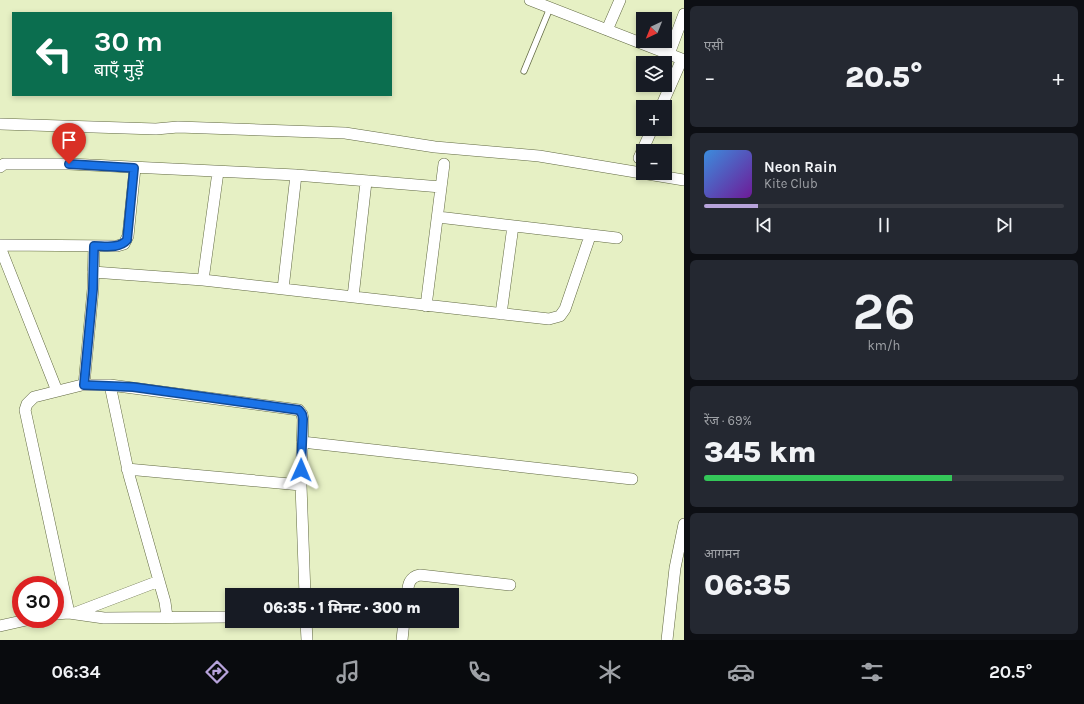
<!DOCTYPE html>
<html lang="hi">
<meta charset="utf-8">
<style>
body{margin:0;font-family:Karla,"Noto Sans Devanagari",sans-serif;background:#242831;color:#f1f3f6;height:100vh;display:flex;flex-direction:column;font-size:15px;white-space:nowrap}
*{box-sizing:border-box;margin:0}
p{font-size:13px;color:#9ea1a6}
.icon{flex:none;width:22px;height:22px;fill:none;stroke:currentColor;stroke-width:2;stroke-linecap:round;stroke-linejoin:round}
.map{position:relative;flex:1;overflow:hidden}
.drawer{display:flex;flex-direction:column;gap:6px;padding:6px;background:#0d0f14;width:400px}
.drawer>*{flex:none}
.top-card{position:absolute;left:12px;top:12px;width:380px;height:84px;border-radius:0px;box-shadow:0 2px 6px #0003;background:#0b6e4f;color:#fff;overflow:hidden}
.needle{width:26px;rotate:223deg}
.controls{position:absolute;left:636px;top:12px;display:grid;gap:8px}
.controls a{display:grid;place-items:center;width:36px;height:36px;border-radius:0px;background:#171b24;box-shadow:0 2px 6px #0003;font-size:20px}
.speed{position:absolute;left:12px;top:576px;display:flex;gap:8px;font-size:20px;font-weight:700;text-align:center}
.speed>*{display:grid;place-content:center;width:52px;height:52px;border-radius:50%;background:#171b24;box-shadow:0 2px 6px #0003;line-height:1}
.speed .limit{border:6px solid #d22;background:#fff;color:#111}
.pin{position:absolute;display:grid;place-items:center;width:34px;height:34px;color:#fff;margin:-41px -17px;border-radius:50% 50% 50% 0;rotate:-45deg;box-shadow:0 0 4px #0007}
.pin .icon{rotate:45deg}
.me{position:absolute;width:44px;margin:-22px;rotate:1deg;stroke-linejoin:round;filter:drop-shadow(0 0 3px #0008)}
.turn{display:flex;align-items:center;gap:14px;height:84px;padding:0 16px;font-size:18px}
.turn .icon{width:52px;height:52px;stroke-width:2.5}
.turn b{display:block;font-size:28px;line-height:34px}
.big{font-size:30px;font-weight:800;line-height:1.1}
.drawer .widget{flex:1;display:flex;flex-direction:column;justify-content:center;gap:6px;min-width:0;padding:0 14px;border-radius:6px;background:#242831}
.drawer .dial{align-items:center;gap:0}
.dial b{font-size:52px;line-height:1}
.song{display:flex;align-items:center;gap:12px}
.cover{width:48px;height:48px;border-radius:6px;background:linear-gradient(135deg,hsl(210 70% 55%),hsl(280 70% 35%))}
.played{height:4px;border-radius:2px;background:linear-gradient(90deg,#b7a3db 15%,#363941 15%)}
.keys{display:flex;justify-content:space-around;direction:ltr}
.heat{display:flex;justify-content:space-between;align-items:center;font-size:22px;direction:ltr}
.charge{height:6px;border-radius:3px;background:linear-gradient(90deg,#34c759 69%,#363941 0)}
.trip{position:absolute;left:225px;top:588px;width:234px;height:40px;border-radius:0px;background:#171b24;box-shadow:0 2px 6px #0003;font-weight:800;line-height:40px;text-align:center}
.dock{display:flex;height:64px;justify-content:space-around;align-items:center;background:#090b0e;color:#9ea1a6}
.dock .icon{width:28px;height:28px}
.dock .active{color:#b7a3db}
.dock b{font-size:18px;color:#f1f3f6}
main{display:flex;flex:1;min-height:0}
.map>svg:first-child{display:block}
</style>
<main>
<div class="map">
<svg width="684" height="640" viewBox="0 0 684 640">
<rect width="100%" height="100%" fill="#e6f0c4"/>
<g fill="none" stroke-linecap="round" stroke-linejoin="round">
<defs>
<path id="service" d="M524,71L550,8"/>
<path id="minor" d="M530,0L684,60
M607,30L620,0
M669,54L684,14
M661,107L682,59
M0,124L156,129L178,127L345,133L435,147L539,156L684,180
M639,158L652,129
M0,167L4,164H69L296,175L441,187
M438,217L617,238
M0,245L117,246L124,244L128,236L135,168
M0,247L57,391
M93,272L203,280L549,319L560,316L565,309L590,236
M203,280L218,172
M283,289L296,175
M353,297L366,182
M426,306L444,164
M501,314L513,226
M84,385L93,289L94,246
M110,385L129,475L165,602L167,617
M302,442L632,479
M127,469L301,485
M407,595C408,585 409,577 420,575L510,585
M69,613L25,410L27,404L34,397L82,385H110L299,410L302,414L303,419L301,485L305,595
M75,613L159,581
M55,614L69,613L104,618L232,617
M306,621L307,640
M0,626L31,619
M402,640L404,621
M667,640L675,568L684,524"/>
</defs>
<use href="#service" stroke="#616942" stroke-width="7"/>
<use href="#minor" stroke="#616942" stroke-width="12"/>
<use href="#service" stroke="#fff" stroke-width="5.5"/>
<use href="#minor" stroke="#fff" stroke-width="11"/>
</g>
<g fill="none" stroke-linecap="round" stroke-linejoin="round">
<defs>
<path id="route" d="M69,164L134,168L127,240C119,249 105,246 94,246L93,289L84,385L133,387L299,410L302,414L303,419L301,470"/>
</defs>
<use href="#route" stroke="#114b97" stroke-width="10"/>
<use href="#route" stroke="#1a73e8" stroke-width="7"/>
</g>
</svg>
<div class="controls">
<a><svg class="needle" viewBox="-14 -14 28 28"><path d="M0-13l5 13h-10z" fill="#e53935"/><path d="M0 13l5-13h-10z" fill="#9ea1a6"/></svg></a>
<a><svg class="icon" aria-label="layers" viewBox="0 0 24 24"><path d="M12 4l9 5-9 5-9-5zM3 14l9 5 9-5"/></svg></a>
<a>+</a>
<a>−</a>
</div>
<div class="speed"><div class="limit">30</div></div>
<div class="pin" style="left:69px;top:164px;background:#d93025"><svg class="icon" aria-label="arrive" viewBox="0 0 24 24"><path d="M6 21V4h12l-3 4 3 4H6"/></svg></div>
<svg class="me" style="left:301px;top:470px" viewBox="-20 -20 40 40"><path d="M0-17L14 15 0 8-14 15z" fill="#1a73e8" stroke="#fff" stroke-width="4"/></svg>
<div class="trip">06:35 · 1 मिनट · 300 m</div>
<div class="top-card">
<div class="turn"><svg class="icon" aria-label="left" viewBox="0 0 24 24"><path d="M17 20v-9H6M10 6l-5 5 5 5"/></svg><div><b>30 m</b>बाएँ मुड़ें</div></div>
</div>
</div>
<section class="drawer">
<div class="widget"><p>एसी</p>
<div class="heat"><a>−</a><b class="big">20.5°</b><a>+</a></div>
</div>
<div class="widget">
<div class="song"><i class="cover"></i><div><b>Neon Rain</b><p>Kite Club</p></div></div>
<div class="played"></div>
<div class="keys"><svg class="icon" aria-label="previous" viewBox="0 0 24 24"><path d="M18 5L8 12l10 7zM5 5v14"/></svg><svg class="icon" aria-label="pause" viewBox="0 0 24 24"><path d="M8 5v14M16 5v14"/></svg><svg class="icon" aria-label="next" viewBox="0 0 24 24"><path d="M6 5l10 7-10 7zM19 5v14"/></svg></div>
</div>
<div class="widget dial"><b>26</b><p>km/h</p></div>
<div class="widget"><p>रेंज · 69%</p><b class="big">345 km</b><div class="charge"></div></div>
<div class="widget"><p>आगमन</p><b class="big">06:35</b></div>
</section>
</main>
<nav class="dock">
<b>06:34</b>
<svg class="icon active" aria-label="directions" viewBox="0 0 24 24"><path d="M12 3l9 9-9 9-9-9zM9 14v-3h6M13 9l2 2-2 2"/></svg>
<svg class="icon" aria-label="music" viewBox="0 0 24 24"><path d="M9 18V5l10-2v13"/><circle cx="6" cy="18" r="3"/><circle cx="16" cy="16" r="3"/></svg>
<svg class="icon" aria-label="phone" viewBox="0 0 24 24"><path d="M5 4h4l2 5-3 2q2 4 5 5l2-3 5 2v4C11 20 4 13 5 4z"/></svg>
<svg class="icon" aria-label="climate" viewBox="0 0 24 24"><path d="M12 3v18M4 7l16 10M4 17L20 7"/></svg>
<svg class="icon" aria-label="car" viewBox="0 0 24 24"><path d="M5 17H2v-5l4-1 3-4h7l3 4 3 1v5h-3M9 17h6M6 11h13"/><circle cx="7" cy="17" r="2"/><circle cx="17" cy="17" r="2"/></svg>
<svg class="icon" aria-label="filters" viewBox="0 0 24 24"><path d="M4 7h16M4 17h16"/><circle cx="9" cy="7" r="2"/><circle cx="15" cy="17" r="2"/></svg>
<b>20.5°</b>
</nav>
